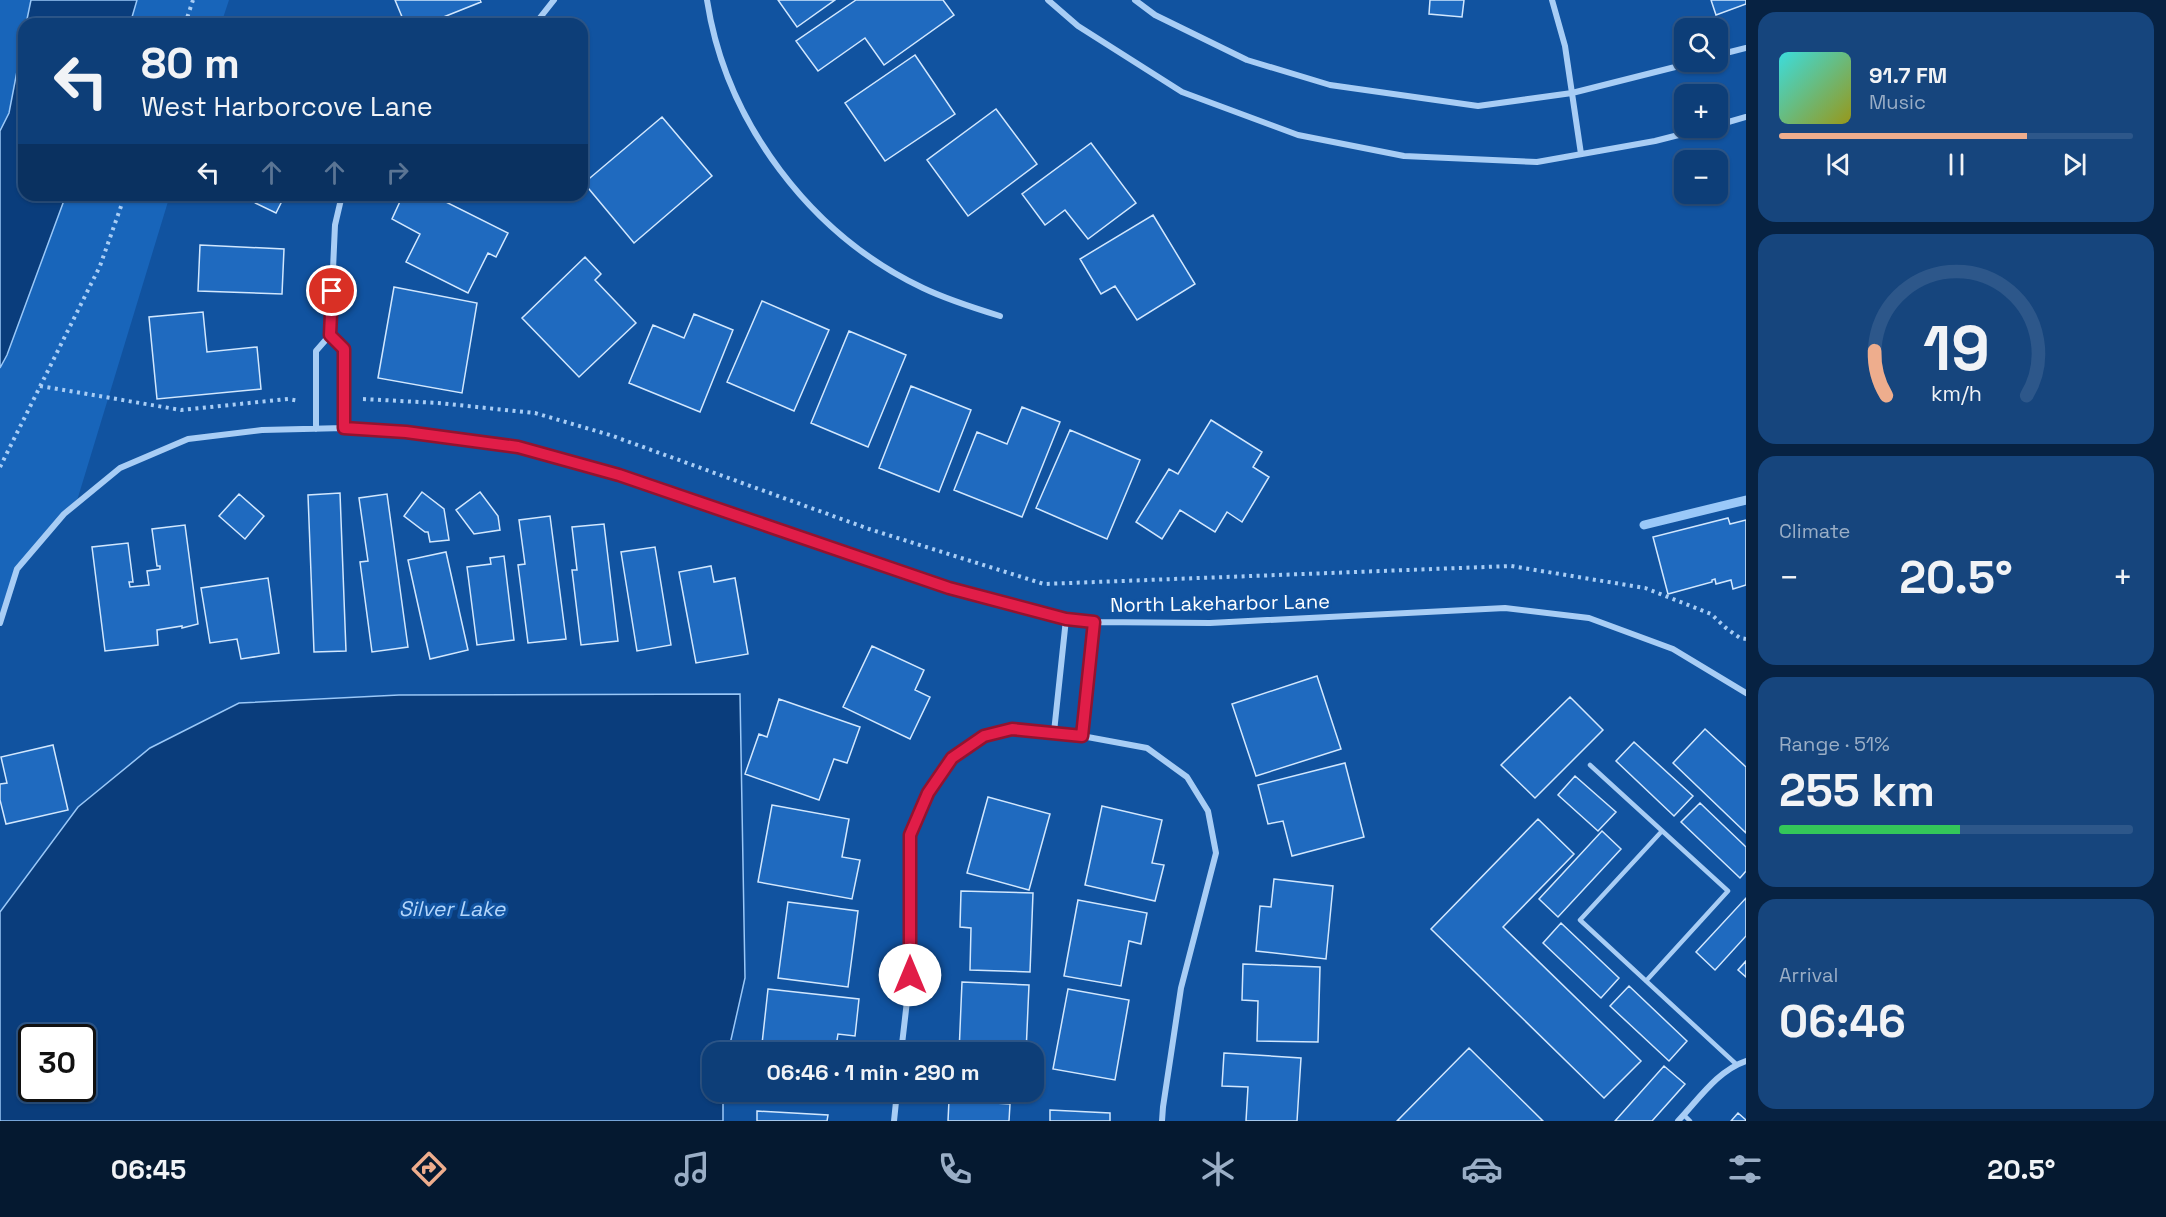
<!DOCTYPE html>
<meta charset="utf-8">
<style>
body{margin:0;font-family:"Space Grotesk",sans-serif;background:#16457d;color:#f1f3f6;height:100vh;display:flex;flex-direction:column;font-size:22px;white-space:nowrap}
*{box-sizing:border-box;margin:0}
p{font-size:20px;color:#9aaec6}
.icon{flex:none;width:33px;height:33px;fill:none;stroke:currentColor;stroke-width:2;stroke-linecap:round;stroke-linejoin:round}
.map{position:relative;flex:1;overflow:hidden}
.sheet{display:flex;flex-direction:column;gap:12px;padding:12px;background:#072242;width:420px}
.sheet>*{flex:none}
.hud{position:absolute;left:18px;top:18px;width:570px;height:183px;border-radius:18px;box-shadow:0 2px 4px #0004,0 0 0 2px #2d578a;background:#0d3e78;color:#f1f3f6;overflow:hidden}
.controls{position:absolute;left:1674px;top:18px;display:grid;gap:12px}
.controls a{display:grid;place-items:center;width:54px;height:54px;border-radius:12px;background:#0d3e78;box-shadow:0 2px 4px #0004,0 0 0 2px #2d578a;font-size:30px}
.speed{position:absolute;left:18px;top:1024px;display:flex;gap:12px;font-size:30px;font-weight:700;text-align:center}
.speed>*{display:grid;place-content:center;width:78px;height:78px;border-radius:50%;background:#0d3e78;box-shadow:0 2px 4px #0004,0 0 0 2px #2d578a;line-height:1}
.speed .limit{border:3px solid #111;border-radius:9px;background:#fff;color:#111}
.pin{position:absolute;display:grid;place-items:center;width:51px;height:51px;color:#fff;margin:-26px;border:3px solid #fff;border-radius:50%;box-shadow:0 2px 6px #0007}
.me{position:absolute;width:66px;margin:-33px;rotate:0deg;stroke-linejoin:round;filter:drop-shadow(0 0 4px #0008)}
.turn{display:flex;align-items:center;gap:21px;height:126px;padding:0 24px;font-size:27px}
.turn .icon{width:78px;height:78px;stroke-width:2.5}
.turn b{display:block;font-size:42px;line-height:51px}
.lanes{display:flex;align-items:center;height:57px;padding:0 24px;background:#0003;justify-content:center;gap:30px;direction:ltr}
.lanes .off{opacity:.35}
.big{font-size:45px;font-weight:600;line-height:1.1}
.sheet .card{flex:1;display:flex;flex-direction:column;justify-content:center;gap:9px;min-width:0;padding:0 21px;border-radius:18px;background:#16457d}
.sheet .dial{align-items:center;gap:0}
.dial svg{height:156px;overflow:visible;fill:none;stroke:#2d578a;stroke-width:7;stroke-linecap:round;text-anchor:middle}
.dial text{fill:#f1f3f6;stroke:none}
.song{display:flex;align-items:center;gap:18px}
.cover{width:72px;height:72px;border-radius:9px;background:linear-gradient(135deg,hsl(180 70% 55%),hsl(60 70% 35%))}
.played{height:6px;border-radius:3px;background:linear-gradient(90deg,#eead8d 70%,#2d578a 70%)}
.keys{display:flex;justify-content:space-around;direction:ltr}
.heat{display:flex;justify-content:space-between;align-items:center;font-size:33px;direction:ltr}
.charge{height:9px;border-radius:4px;background:linear-gradient(90deg,#34c759 51%,#2d578a 0)}
.trip{position:absolute;left:702px;top:1042px;width:342px;height:60px;border-radius:18px;background:#0d3e78;box-shadow:0 2px 4px #0004,0 0 0 2px #2d578a;font-weight:600;line-height:60px;text-align:center}
.dock{display:flex;height:96px;justify-content:space-around;align-items:center;background:#051930;color:#9aaec6}
.dock .icon{width:42px;height:42px}
.dock .on{color:#eead8d}
.dock b{font-size:27px;color:#f1f3f6}
main{display:flex;flex:1;min-height:0}
.map>svg:first-child{display:block}
</style>
<main>
<div class="map">
<svg width="1746" height="1121" viewBox="0 0 1746 1121">
<rect width="100%" height="100%" fill="#1153a0"/>
<path fill="#1865ba" d="M0,0H31L26,24H24V35L9,113L0,131Z
M137,0H229L221,24H130Z
M66,195H170L76,504L17,569L0,623V368L7,355Z"/>
<path fill="#0a3d7c" stroke="#9ac8f8" stroke-width="1.5" fill-rule="evenodd" d="M31,0H137L130,24H26Z
M24,35V195H66L7,355L0,368V131L9,113Z
M740,694L745,978L728,1053H712V1092H723V1121H0V912L78,807L150,748L239,703L399,695ZM32,1038H82V1089H32Z"/>
<g fill="none" stroke-linecap="round" stroke-linejoin="round">
<path stroke="#9ac8f8" stroke-width="9" d="M1644,525L1746,500"/>
</g>
<path fill="#1f6abf" stroke="#d1e7fe" stroke-width="1.5" d="M395,0H480L481,2L426,24H405Z
M778,0H835L797,27Z
M856,0H943L954,15L884,65L865,38L818,71L796,41Z
M1430,0H1464L1462,17L1429,14Z
M1711,0H1746V4L1716,15Z
M915,55L955,114L885,161L845,103Z
M996,109L1037,164L968,216L927,160Z
M662,117L712,176L634,243L584,183Z
M1091,143L1136,203L1088,239L1065,210L1045,225L1022,194Z
M239,195H285L276,213Z
M403,195H432L508,233L496,257L488,253L468,293L406,262L420,234L392,219Z
M1153,215L1195,284L1137,320L1115,286L1101,294L1080,259Z
M200,245L284,249L282,294L198,291Z
M585,257L601,274L595,280L636,323L579,377L522,318Z
M394,287L477,303L462,393L378,378Z
M762,301L829,330L794,411L727,382Z
M203,312L207,352L257,347L261,389L157,399L149,317Z
M694,314L733,330L700,412L629,383L653,325L684,338Z
M849,331L906,355L868,447L811,423Z
M911,386L971,410L939,492L879,468Z
M1022,407L1060,422L1022,517L954,490L977,432L1007,444Z
M1211,420L1262,452L1253,467L1269,477L1242,522L1227,512L1215,532L1180,510L1162,539L1136,522L1169,469L1178,474Z
M1070,430L1140,460L1107,539L1036,508Z
M422,492L444,509L449,540L430,542L428,532H425L404,516Z
M480,492L498,516L500,530L474,534L456,510Z
M340,493L346,651L314,652L308,495Z
M239,494L264,516L245,539L219,516Z
M387,494L408,647L372,652L360,562L368,561L359,498Z
M550,516L566,639L528,643L518,565L525,564L519,520Z
M1728,518L1730,524L1746,520V585L1733,589L1731,580L1716,584L1715,579L1712,580V582L1668,594L1653,537Z
M604,524L618,641L581,645L572,570H577L572,527Z
M185,525L198,624L182,628V626L157,630L158,645L105,651L92,547L128,543L133,582H129L130,587L149,585L147,571L160,569V566H157L152,529Z
M655,547L671,645L637,651L621,552Z
M446,552L468,650L430,659L408,560Z
M504,556L514,640L477,645L467,567L491,564L490,558Z
M711,566L714,582L735,578L748,654L696,663L679,572Z
M268,578L279,653L241,659L237,639L210,643L201,588Z
M872,646L924,670L915,690L930,697L910,739L843,707Z
M1317,676L1341,749L1256,776L1232,704Z
M1570,697L1603,730L1535,798L1501,765Z
M779,699L860,727L847,763L834,759L819,800L745,774L759,734L767,737Z
M1705,729L1746,767V833L1673,763Z
M1634,742L1693,796L1674,816L1616,761Z
M53,745L68,810L6,824L0,800V784L7,783L1,757Z
M1345,763L1364,837L1292,856L1283,821L1268,824L1258,785Z
M1575,776L1616,812L1598,831L1558,795Z
M988,797L1050,814L1029,890L967,873Z
M1700,803L1746,847V871L1740,878L1681,822Z
M772,805L849,819L842,857L860,860L852,899L758,882Z
M1102,806L1162,820L1152,863L1164,865L1155,901L1085,885Z
M1538,819L1574,854L1503,927L1641,1061L1604,1098L1431,929Z
M1602,831L1621,849L1558,917L1539,899Z
M1274,879L1333,886L1326,959L1256,951L1260,906L1271,907Z
M961,891L1033,893L1030,972L970,970L971,928L960,927Z
M1746,898V936L1715,970L1696,952Z
M1078,900L1147,913L1141,944L1129,941L1121,986L1064,976Z
M788,902L858,911L848,987L778,978Z
M1561,923L1619,978L1601,998L1543,943Z
M1746,961V977L1738,970Z
M1243,964L1320,967L1318,1042L1257,1041L1258,1001L1242,1000Z
M962,982L1029,985L1026,1053H959Z
M1629,986L1687,1041L1669,1061L1610,1006Z
M768,989L859,999L855,1036L838,1034L835,1053H761Z
M1068,989L1129,1000L1115,1080L1053,1069Z
M1469,1048L1543,1121H1397Z
M1224,1053L1301,1058L1297,1121H1246L1248,1087L1222,1086Z
M1664,1066L1685,1084L1652,1121H1615Z
M949,1100L1010,1104L1009,1121H948Z
M1050,1110L1110,1113V1121H1050Z
M757,1111L828,1115L827,1121H757Z
M1738,1113L1746,1120V1121H1731Z"/>
<g fill="none" stroke-linecap="round" stroke-linejoin="round">
<path stroke="#a8cdf5" stroke-width="4" stroke-dasharray="3 4.5" stroke-linecap="butt" d="M185,24L193,0
M40,386L181,410L288,399L299,401
M363,399L438,403L535,413L610,435L869,529L1044,584L1511,566L1645,588L1711,614L1726,628L1740,638L1746,639
M0,467L100,266L125,195"/>
<path stroke="#a8cdf5" stroke-width="4.5" d="M1590,765L1728,891L1646,981
M1662,831L1580,920L1736,1064
M1684,1115L1690,1121"/>
<path stroke="#a8cdf5" stroke-width="6" d="M707,0C726,123 811,235 923,288C948,300 974,308 1000,316
M1048,0L1078,26L1182,92L1298,135L1404,156L1537,162L1655,141L1706,128
M1135,0L1155,15L1247,60L1330,85L1478,106L1572,93L1695,62
M1552,0L1565,46L1581,154
M535,24L554,0
M1718,55L1746,48
M1718,125L1746,117
M330,335L335,225L342,195
M316,429V351L330,335L344,349V428
M0,623L17,569L64,514L120,468L188,439L262,430L344,428L406,433L518,447L619,475L949,588L1066,619L1094,622L1210,623L1505,608L1589,618L1673,649L1746,693
M1054,732L1066,619
M1082,736L1094,622
M901,1053L910,975V835L928,793L952,758L984,737L1012,729L1082,736L1147,748L1187,777L1208,811L1216,853L1181,988L1163,1107L1162,1121
M894,1121L897,1092
M1678,1121C1698,1100 1718,1070 1746,1061"/>
</g>
<g fill="none" stroke-linecap="round" stroke-linejoin="round">
<defs>
<path id="route" d="M332,291L330,335L344,349V428L406,432L518,447L619,475L949,588L1066,619L1094,622L1082,736L1012,729L984,736L952,758L928,793L910,835V975"/>
</defs>
<use href="#route" stroke="#92132f" stroke-width="15"/>
<use href="#route" stroke="#e11d48" stroke-width="10"/>
</g>
<g text-anchor="middle" dominant-baseline="central" stroke-width="6" stroke-linejoin="round" paint-order="stroke">
<g font-size="20" fill="#fff" stroke="#1153a0">
<text transform="translate(1220 603) rotate(-1)">North Lakeharbor Lane</text>
</g>
<g font-size="21" font-style="italic" fill="#b5d7fb" stroke="#1153a0">
<text x="452" y="908">Silver Lake</text>
</g>
</g>
</svg>
<div class="controls">
<a><svg class="icon" aria-label="search" viewBox="0 0 24 24"><circle cx="10" cy="10" r="6"/><path d="M15 15l6 6"/></svg></a>
<a>+</a>
<a>−</a>
</div>
<div class="speed"><div class="limit">30</div></div>
<div class="pin" style="left:332px;top:291px;background:#d93025"><svg class="icon" aria-label="arrive" viewBox="0 0 24 24"><path d="M6 21V4h12l-3 4 3 4H6"/></svg></div>
<svg class="me" style="left:910px;top:975px" viewBox="-20 -20 40 40"><circle r="19" fill="#fff"/><path d="M0-13L10 11 0 6-10 11z" fill="#e11d48"/></svg>
<div class="trip">06:46 · 1 min · 290 m</div>
<div class="hud">
<div class="turn"><svg class="icon" aria-label="left" viewBox="0 0 24 24"><path d="M17 20v-9H6M10 6l-5 5 5 5"/></svg><div><b>80 m</b>West Harborcove Lane</div></div>
<div class="lanes"><svg class="icon" aria-label="left" viewBox="0 0 24 24"><path d="M17 20v-9H6M10 6l-5 5 5 5"/></svg><svg class="icon off" aria-label="ahead" viewBox="0 0 24 24"><path d="M12 20V5M6 11l6-6 6 6"/></svg><svg class="icon off" aria-label="ahead" viewBox="0 0 24 24"><path d="M12 20V5M6 11l6-6 6 6"/></svg><svg class="icon off" aria-label="right" viewBox="0 0 24 24"><path d="M7 20v-9h11M14 6l5 5-5 5"/></svg></div>
</div>
</div>
<section class="sheet">
<div class="card">
<div class="song"><i class="cover"></i><div><b>91.7 FM</b><p>Music</p></div></div>
<div class="played"></div>
<div class="keys"><svg class="icon" aria-label="previous" viewBox="0 0 24 24"><path d="M18 5L8 12l10 7zM5 5v14"/></svg><svg class="icon" aria-label="pause" viewBox="0 0 24 24"><path d="M8 5v14M16 5v14"/></svg><svg class="icon" aria-label="next" viewBox="0 0 24 24"><path d="M6 5l10 7-10 7zM19 5v14"/></svg></div>
</div>
<div class="card dial"><svg viewBox="0 0 100 80">
<path d="M14 69A42 42 0 1 1 86 69"/>
<path d="M14 69A42 42 0 0 1 8 46" stroke="#eead8d"/>
<text x="50" y="56" font-size="32" font-weight="700">19</text>
<text x="50" y="72" font-size="11">km/h</text>
</svg></div>
<div class="card"><p>Climate</p>
<div class="heat"><a>−</a><b class="big">20.5°</b><a>+</a></div>
</div>
<div class="card"><p>Range · 51%</p><b class="big">255 km</b><div class="charge"></div></div>
<div class="card"><p>Arrival</p><b class="big">06:46</b></div>
</section>
</main>
<nav class="dock">
<b>06:45</b>
<svg class="icon on" aria-label="directions" viewBox="0 0 24 24"><path d="M12 3l9 9-9 9-9-9zM9 14v-3h6M13 9l2 2-2 2"/></svg>
<svg class="icon" aria-label="music" viewBox="0 0 24 24"><path d="M9 18V5l10-2v13"/><circle cx="6" cy="18" r="3"/><circle cx="16" cy="16" r="3"/></svg>
<svg class="icon" aria-label="phone" viewBox="0 0 24 24"><path d="M5 4h4l2 5-3 2q2 4 5 5l2-3 5 2v4C11 20 4 13 5 4z"/></svg>
<svg class="icon" aria-label="climate" viewBox="0 0 24 24"><path d="M12 3v18M4 7l16 10M4 17L20 7"/></svg>
<svg class="icon" aria-label="car" viewBox="0 0 24 24"><path d="M5 17H2v-5l4-1 3-4h7l3 4 3 1v5h-3M9 17h6M6 11h13"/><circle cx="7" cy="17" r="2"/><circle cx="17" cy="17" r="2"/></svg>
<svg class="icon" aria-label="filters" viewBox="0 0 24 24"><path d="M4 7h16M4 17h16"/><circle cx="9" cy="7" r="2"/><circle cx="15" cy="17" r="2"/></svg>
<b>20.5°</b>
</nav>
